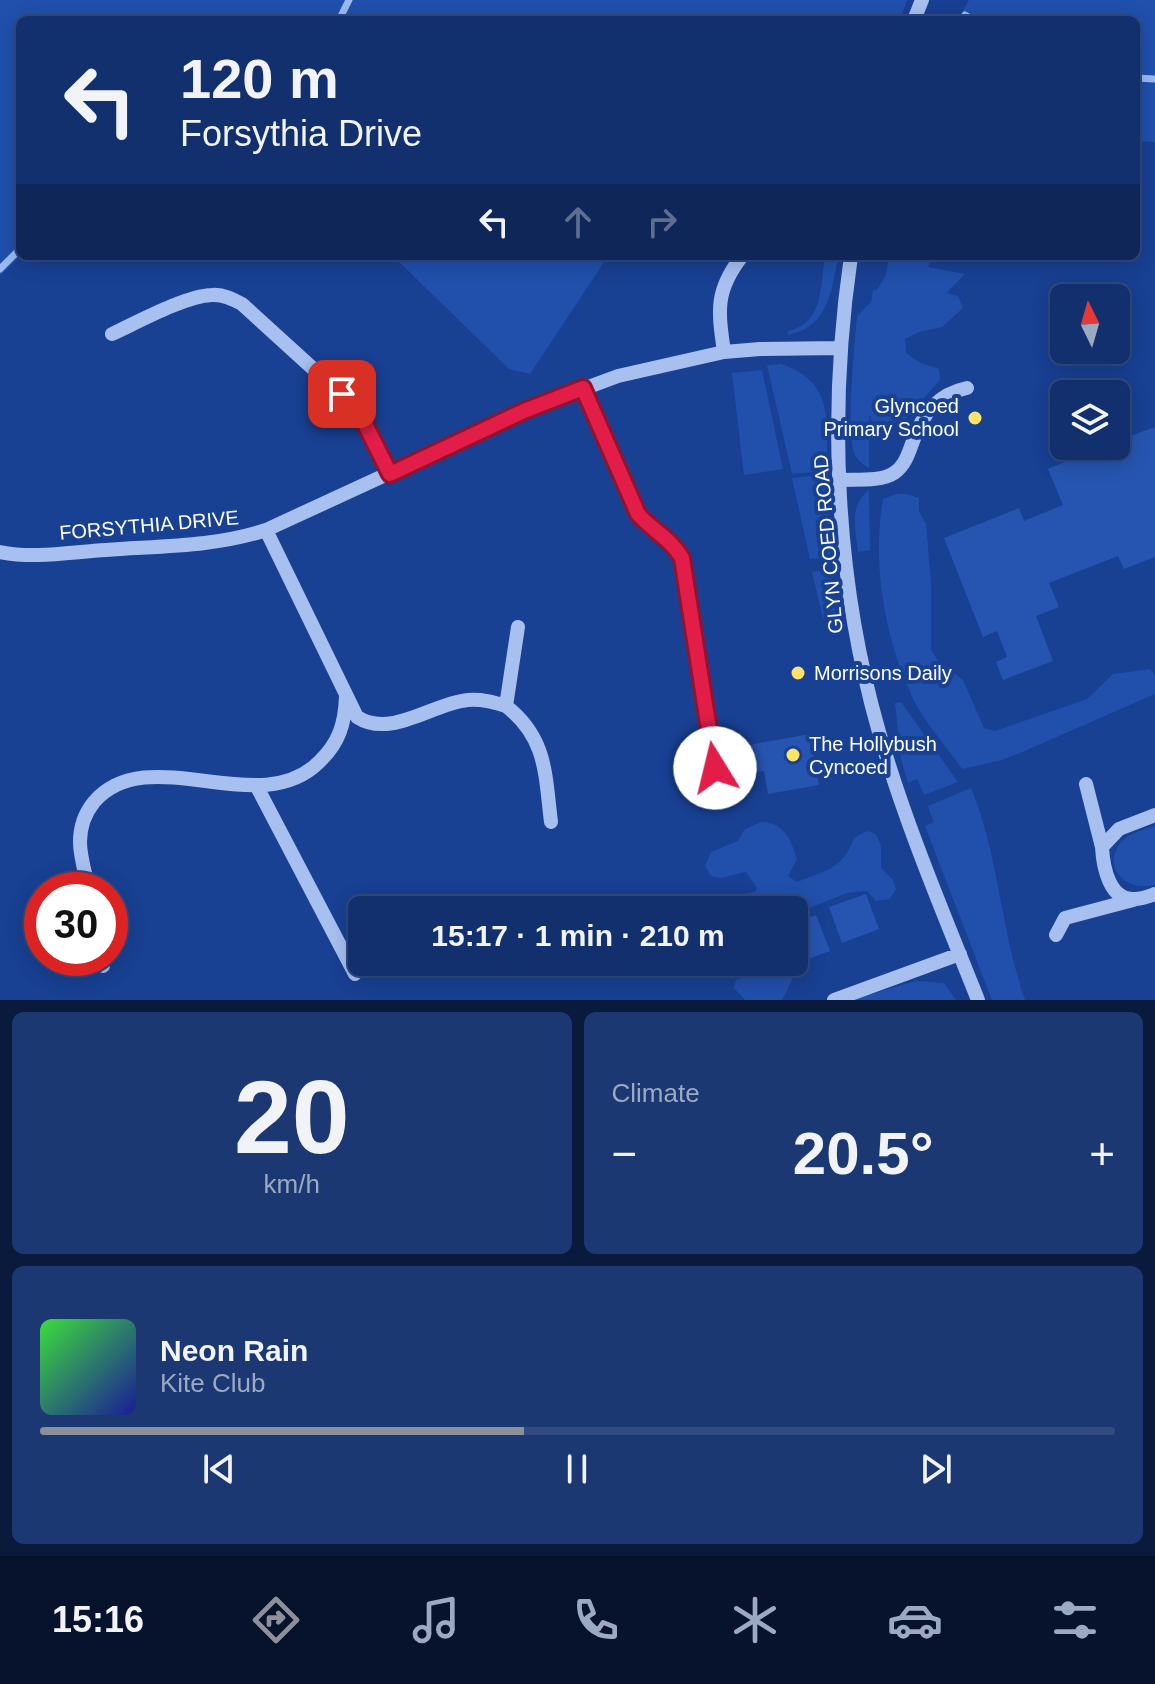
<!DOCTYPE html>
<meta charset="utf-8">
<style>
body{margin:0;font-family:Arial,sans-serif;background:#1b3873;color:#f1f3f6;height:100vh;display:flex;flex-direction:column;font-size:30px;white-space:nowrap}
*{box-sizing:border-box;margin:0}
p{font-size:26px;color:#9ca9c2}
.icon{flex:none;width:44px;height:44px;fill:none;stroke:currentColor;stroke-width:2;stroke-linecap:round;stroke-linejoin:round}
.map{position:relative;height:1000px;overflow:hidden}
.details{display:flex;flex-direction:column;gap:12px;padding:12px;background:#0a1a3c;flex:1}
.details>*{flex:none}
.hud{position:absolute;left:16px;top:16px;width:1124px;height:244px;border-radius:12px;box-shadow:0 4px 20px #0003,0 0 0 2px #314b81;background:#12306e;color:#f1f3f6;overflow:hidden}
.needle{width:52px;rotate:355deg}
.fabs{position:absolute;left:1050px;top:284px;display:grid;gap:16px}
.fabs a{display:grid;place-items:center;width:80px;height:80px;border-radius:12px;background:#12306e;box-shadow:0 4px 20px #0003,0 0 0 2px #314b81;font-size:40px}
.speed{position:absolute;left:24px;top:872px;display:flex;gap:16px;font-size:40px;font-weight:700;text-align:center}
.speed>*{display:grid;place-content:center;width:104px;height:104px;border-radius:50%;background:#12306e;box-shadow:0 4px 20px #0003,0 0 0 2px #314b81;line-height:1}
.speed .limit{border:12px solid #d22;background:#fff;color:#111}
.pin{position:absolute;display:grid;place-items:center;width:68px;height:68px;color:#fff;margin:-34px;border-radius:16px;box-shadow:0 4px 12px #0006}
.me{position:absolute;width:88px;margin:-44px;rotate:351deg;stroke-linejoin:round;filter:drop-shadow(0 0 6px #0008)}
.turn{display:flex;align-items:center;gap:28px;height:168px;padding:0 32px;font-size:36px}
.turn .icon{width:104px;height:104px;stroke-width:2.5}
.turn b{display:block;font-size:56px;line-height:68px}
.lanes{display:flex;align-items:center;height:76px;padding:0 32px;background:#0003;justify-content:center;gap:40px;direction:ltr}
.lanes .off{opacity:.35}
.big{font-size:60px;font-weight:700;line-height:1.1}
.details .card{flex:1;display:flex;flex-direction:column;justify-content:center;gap:12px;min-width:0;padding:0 28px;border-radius:12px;background:#1b3873}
.details .dial{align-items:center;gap:0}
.dial b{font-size:104px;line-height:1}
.song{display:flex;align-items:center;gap:24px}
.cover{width:96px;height:96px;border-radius:12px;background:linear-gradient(135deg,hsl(120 70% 55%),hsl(240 70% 35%))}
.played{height:8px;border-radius:4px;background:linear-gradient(90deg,#8c9099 45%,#314b81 45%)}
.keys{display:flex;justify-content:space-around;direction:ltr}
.heat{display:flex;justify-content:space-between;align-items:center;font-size:44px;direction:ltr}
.details .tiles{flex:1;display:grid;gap:12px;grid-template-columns:1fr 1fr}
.card:last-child{grid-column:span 2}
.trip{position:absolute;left:348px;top:896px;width:460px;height:80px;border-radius:12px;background:#12306e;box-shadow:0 4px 20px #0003,0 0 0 2px #314b81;font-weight:700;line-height:80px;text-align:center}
.tab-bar{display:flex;height:128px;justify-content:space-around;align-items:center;background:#07132c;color:#9ca9c2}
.tab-bar .icon{width:56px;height:56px}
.tab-bar .selected{color:#8c9099}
.tab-bar b{font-size:36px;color:#f1f3f6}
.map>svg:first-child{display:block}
</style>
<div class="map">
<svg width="1155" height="1000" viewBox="0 0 1155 1000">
<rect width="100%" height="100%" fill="#184093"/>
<path fill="#2050ac" d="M0,0H907L900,20H20V256L0,276Z
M969,0H1155V142L1136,141V20H958Z
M393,256H608L530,374L509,369Z
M825,256H838C832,291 828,327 788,335V331C824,323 820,287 825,256Z
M889,256H959L956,259L932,258L928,267L965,274L946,293L958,296L963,308L942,327L919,332L905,339L906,353L919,362L939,369L940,380L900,425H884L872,421L869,415V468C863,464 858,461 855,455C845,436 855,341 857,316L871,302L873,290H877L886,275Z
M781,364C836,382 826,423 827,471L792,474L767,365Z
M762,370L783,469L744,475L732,373Z
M826,474L832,557L810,559L792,478Z
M869,490L870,550L858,552C856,530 848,506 869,490Z
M896,494H907L919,498V511L926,524L931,582V650L939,662L963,680L984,728L995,731L1087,699L1113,674L1150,669L1155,675V694L1020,753L1002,760L962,769C945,744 921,719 910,692C884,633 872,563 883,499Z
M833,569L836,617L823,619L812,572Z
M901,702L958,782L924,795L917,779L908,783L901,759L895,703Z
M971,788C999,856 1001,931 1025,1000H992L925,826L934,822L928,806Z
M761,822C784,822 791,840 797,859L788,876L797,882C826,870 842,870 854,838L867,831L876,834L881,846V868L893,880L896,889L890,899L876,901L867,891L847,893L794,914V910H759L757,905L742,910H671L694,907L740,894L755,892L757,888L746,872L721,878L711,876L705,866L711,852L738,841L744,830Z
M1155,826V885C1126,892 1101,868 1121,842C1129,833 1144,830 1155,826Z
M786,964L792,980L782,1000H745L734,988L736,980Z
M916,981L944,983L956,1000H851Z"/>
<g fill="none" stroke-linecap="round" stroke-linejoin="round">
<path stroke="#9abaf3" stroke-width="7" d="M965,15L974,20
M339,20L349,0
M1136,78L1155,79
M0,269L20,249"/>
</g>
<path fill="#2655b1" d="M1155,427V557L1124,569L1118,556L1049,583L1059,607L1036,616L1053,661L1003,680L996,662L1007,657L997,631L983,637L944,538L1019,508L1024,521L1063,505L1048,469L1104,446H1116V441Z
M810,734L819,785L768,794L764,771L742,775L737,747Z
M866,894L879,929L842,943L829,907Z
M816,915L830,951L794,964V924Z"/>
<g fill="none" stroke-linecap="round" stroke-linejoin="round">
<path stroke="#a7c0f0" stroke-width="14" d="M914,20L922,0
M851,256C828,413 835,579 879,732C905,823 943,912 978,1000
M112,334C138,322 185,296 212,295C223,294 233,299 242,304L353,405L390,474
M724,352C718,310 715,291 742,256
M583,388L638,514C652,530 672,539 682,558L720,797
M839,480C855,479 881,482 894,473C905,466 909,452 913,441C923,413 938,394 967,388
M266,530L357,717C391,739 433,703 468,700C482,699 493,702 506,706
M0,552C34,559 71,552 106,550C159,546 215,547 266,530L524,411L618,376L724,352L760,349L841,348
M518,627L506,706C547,738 545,774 551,822
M1086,784L1102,847
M256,785L355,974
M1155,815L1119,829L1102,847C1103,866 1109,901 1135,899C1141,899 1149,896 1155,894
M89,890C86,875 80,858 80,842C80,828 85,813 94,802C148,739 259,822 319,762C339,743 345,724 346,696
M1056,935L1065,918L1133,900
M102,958L103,966
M834,1000L960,954"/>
</g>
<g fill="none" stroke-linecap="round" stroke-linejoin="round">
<defs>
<path id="route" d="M342,394L363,420L390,474L524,411L583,388L638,514C652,530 671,539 682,558L715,768"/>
</defs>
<use href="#route" stroke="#92132f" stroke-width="20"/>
<use href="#route" stroke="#e11d48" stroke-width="14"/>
</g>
<g fill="#ffe366" stroke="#184093" stroke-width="3">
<circle cx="975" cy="418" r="8"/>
<circle cx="798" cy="673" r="8"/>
<circle cx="793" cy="755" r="8"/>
</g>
<g text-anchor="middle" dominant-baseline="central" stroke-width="8" stroke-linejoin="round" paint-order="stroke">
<g font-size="20" fill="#fff" stroke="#184093" text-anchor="start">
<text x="959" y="406" text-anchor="end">Glyncoed<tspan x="959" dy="23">Primary School</tspan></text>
<text x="814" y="673">Morrisons Daily</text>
<text x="809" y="744">The Hollybush<tspan x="809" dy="23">Cyncoed</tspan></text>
</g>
<g font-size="20" fill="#fff" stroke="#184093">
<text transform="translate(149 525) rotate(-5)">FORSYTHIA DRIVE</text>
<text transform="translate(828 544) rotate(-95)">GLYN COED ROAD</text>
</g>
</g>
</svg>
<div class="fabs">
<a><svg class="needle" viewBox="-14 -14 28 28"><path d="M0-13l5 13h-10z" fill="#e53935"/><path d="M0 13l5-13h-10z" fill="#9ca9c2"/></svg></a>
<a><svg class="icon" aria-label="layers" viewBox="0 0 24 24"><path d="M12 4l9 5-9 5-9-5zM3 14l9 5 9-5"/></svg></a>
</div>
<div class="speed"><div class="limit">30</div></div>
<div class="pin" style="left:342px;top:394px;background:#d93025"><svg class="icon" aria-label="arrive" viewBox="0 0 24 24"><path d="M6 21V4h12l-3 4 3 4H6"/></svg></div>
<svg class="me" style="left:715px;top:768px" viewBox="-20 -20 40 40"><circle r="19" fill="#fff"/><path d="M0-13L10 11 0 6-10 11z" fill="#e11d48"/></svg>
<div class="trip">15:17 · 1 min · 210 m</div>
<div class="hud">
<div class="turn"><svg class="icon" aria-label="left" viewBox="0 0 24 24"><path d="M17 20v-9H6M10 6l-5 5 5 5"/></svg><div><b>120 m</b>Forsythia Drive</div></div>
<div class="lanes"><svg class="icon" aria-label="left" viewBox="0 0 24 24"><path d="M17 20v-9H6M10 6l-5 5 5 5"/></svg><svg class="icon off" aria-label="ahead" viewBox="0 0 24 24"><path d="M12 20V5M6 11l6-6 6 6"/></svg><svg class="icon off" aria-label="right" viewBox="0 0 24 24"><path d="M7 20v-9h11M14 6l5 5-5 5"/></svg></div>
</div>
</div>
<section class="details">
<div class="tiles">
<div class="card dial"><b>20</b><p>km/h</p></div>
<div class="card"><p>Climate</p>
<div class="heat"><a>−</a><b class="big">20.5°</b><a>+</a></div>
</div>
<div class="card">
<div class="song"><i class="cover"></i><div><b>Neon Rain</b><p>Kite Club</p></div></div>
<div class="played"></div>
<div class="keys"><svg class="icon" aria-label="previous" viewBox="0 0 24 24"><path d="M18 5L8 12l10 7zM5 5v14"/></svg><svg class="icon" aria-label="pause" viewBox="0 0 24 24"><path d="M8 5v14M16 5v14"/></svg><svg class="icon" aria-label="next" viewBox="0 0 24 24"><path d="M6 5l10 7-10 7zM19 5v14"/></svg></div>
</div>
</div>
</section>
<nav class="tab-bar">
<b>15:16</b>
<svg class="icon selected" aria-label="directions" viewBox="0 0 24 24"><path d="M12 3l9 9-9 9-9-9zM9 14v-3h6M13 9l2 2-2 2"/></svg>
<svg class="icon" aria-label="music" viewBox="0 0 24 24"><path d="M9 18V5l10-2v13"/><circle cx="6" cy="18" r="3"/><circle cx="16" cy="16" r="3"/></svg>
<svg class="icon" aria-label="phone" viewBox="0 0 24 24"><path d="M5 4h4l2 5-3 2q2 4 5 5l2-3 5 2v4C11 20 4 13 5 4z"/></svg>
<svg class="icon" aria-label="climate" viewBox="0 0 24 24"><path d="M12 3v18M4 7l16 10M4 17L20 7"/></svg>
<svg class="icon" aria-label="car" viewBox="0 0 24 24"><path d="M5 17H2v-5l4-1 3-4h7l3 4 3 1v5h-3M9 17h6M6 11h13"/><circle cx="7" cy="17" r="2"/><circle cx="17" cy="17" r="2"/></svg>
<svg class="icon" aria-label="filters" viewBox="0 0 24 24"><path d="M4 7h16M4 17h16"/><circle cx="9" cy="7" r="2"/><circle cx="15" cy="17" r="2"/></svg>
</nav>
